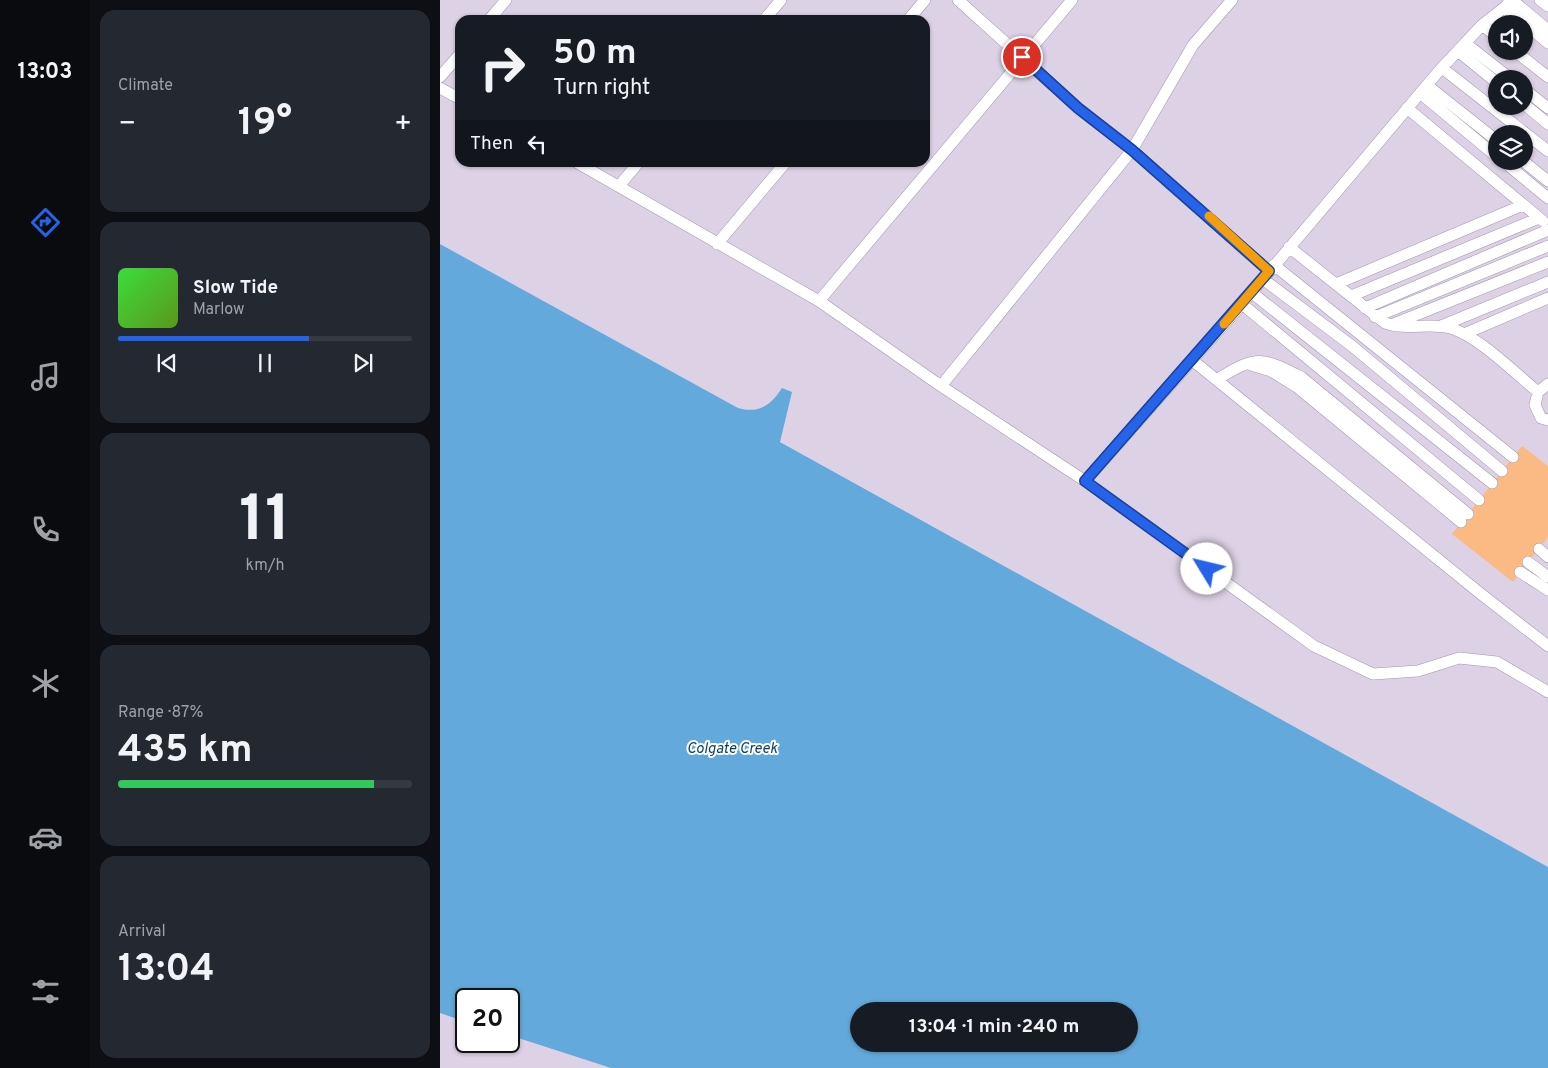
<!DOCTYPE html>
<meta charset="utf-8">
<style>
body{margin:0;font-family:Overpass,sans-serif;background:#242831;color:#f1f3f6;height:100vh;display:flex;flex-direction:column;font-size:19px;white-space:nowrap}
*{box-sizing:border-box;margin:0}
p{font-size:16px;color:#9ea1a6}
.icon{flex:none;width:28px;height:28px;fill:none;stroke:currentColor;stroke-width:2;stroke-linecap:round;stroke-linejoin:round}
.map{position:relative;flex:1;overflow:hidden}
.side{display:flex;flex-direction:column;gap:10px;padding:10px;background:#0d0f14;width:350px}
.side>*{flex:none}
.banner{position:absolute;left:15px;top:15px;width:475px;height:152px;border-radius:15px;box-shadow:0 1px 4px #0004;background:#171b24;color:#f1f3f6;overflow:hidden}
.buttons{position:absolute;left:1048px;top:15px;display:grid;gap:10px}
.buttons a{display:grid;place-items:center;width:45px;height:45px;border-radius:50%;background:#171b24;box-shadow:0 1px 4px #0004;font-size:25px}
.speed{position:absolute;left:15px;top:988px;display:flex;gap:10px;font-size:25px;font-weight:700;text-align:center}
.speed>*{display:grid;place-content:center;width:65px;height:65px;border-radius:50%;background:#171b24;box-shadow:0 1px 4px #0004;line-height:1}
.speed .limit{border:2px solid #111;border-radius:8px;background:#fff;color:#111}
.pin{position:absolute;display:grid;place-items:center;width:42px;height:42px;color:#fff;margin:-21px;border:2px solid #fff;border-radius:50%;box-shadow:0 1px 5px #0007}
.me{position:absolute;width:55px;margin:-28px;rotate:306deg;stroke-linejoin:round;filter:drop-shadow(0 0 4px #0008)}
.turn{display:flex;align-items:center;gap:18px;height:105px;padding:0 15px;font-size:22px}
.turn .icon{width:65px;height:65px;stroke-width:2.5}
.turn b{display:block;font-size:35px;line-height:42px}
.then{display:flex;align-items:center;height:48px;padding:0 15px;background:#0003;gap:10px;font-size:19px}
.big{font-size:38px;font-weight:700;line-height:1.1}
.side .card{flex:1;display:flex;flex-direction:column;justify-content:center;gap:8px;min-width:0;padding:0 18px;border-radius:15px;background:#242831}
.side .dial{align-items:center;gap:0}
.dial b{font-size:65px;line-height:1}
.song{display:flex;align-items:center;gap:15px}
.cover{width:60px;height:60px;border-radius:8px;background:linear-gradient(135deg,hsl(120 70% 55%),hsl(90 70% 35%))}
.played{height:5px;border-radius:2px;background:linear-gradient(90deg,#2563eb 65%,#363941 65%)}
.keys{display:flex;justify-content:space-around;direction:ltr}
.heat{display:flex;justify-content:space-between;align-items:center;font-size:28px;direction:ltr}
.charge{height:8px;border-radius:4px;background:linear-gradient(90deg,#34c759 87%,#363941 0)}
.trip{position:absolute;left:410px;top:1002px;width:288px;height:50px;border-radius:25px;background:#171b24;box-shadow:0 1px 4px #0004;font-weight:700;line-height:50px;text-align:center}
main{display:flex;flex:1;min-height:0}
.tab-bar{display:flex;flex-direction:column;width:90px;justify-content:space-around;align-items:center;background:#090b0e;color:#9ea1a6}
.tab-bar .icon{width:35px;height:35px}
.tab-bar .active{color:#2563eb}
.tab-bar b{font-size:22px;color:#f1f3f6}
.map>svg:first-child{display:block}
</style>
<main>
<nav class="tab-bar">
<b>13:03</b>
<svg class="icon active" aria-label="directions" viewBox="0 0 24 24"><path d="M12 3l9 9-9 9-9-9zM9 14v-3h6M13 9l2 2-2 2"/></svg>
<svg class="icon" aria-label="music" viewBox="0 0 24 24"><path d="M9 18V5l10-2v13"/><circle cx="6" cy="18" r="3"/><circle cx="16" cy="16" r="3"/></svg>
<svg class="icon" aria-label="phone" viewBox="0 0 24 24"><path d="M5 4h4l2 5-3 2q2 4 5 5l2-3 5 2v4C11 20 4 13 5 4z"/></svg>
<svg class="icon" aria-label="climate" viewBox="0 0 24 24"><path d="M12 3v18M4 7l16 10M4 17L20 7"/></svg>
<svg class="icon" aria-label="car" viewBox="0 0 24 24"><path d="M5 17H2v-5l4-1 3-4h7l3 4 3 1v5h-3M9 17h6M6 11h13"/><circle cx="7" cy="17" r="2"/><circle cx="17" cy="17" r="2"/></svg>
<svg class="icon" aria-label="filters" viewBox="0 0 24 24"><path d="M4 7h16M4 17h16"/><circle cx="9" cy="7" r="2"/><circle cx="15" cy="17" r="2"/></svg>
</nav>
<section class="side">
<div class="card"><p>Climate</p>
<div class="heat"><a>−</a><b class="big">19°</b><a>+</a></div>
</div>
<div class="card">
<div class="song"><i class="cover"></i><div><b>Slow Tide</b><p>Marlow</p></div></div>
<div class="played"></div>
<div class="keys"><svg class="icon" aria-label="previous" viewBox="0 0 24 24"><path d="M18 5L8 12l10 7zM5 5v14"/></svg><svg class="icon" aria-label="pause" viewBox="0 0 24 24"><path d="M8 5v14M16 5v14"/></svg><svg class="icon" aria-label="next" viewBox="0 0 24 24"><path d="M6 5l10 7-10 7zM19 5v14"/></svg></div>
</div>
<div class="card dial"><b>11</b><p>km/h</p></div>
<div class="card"><p>Range · 87%</p><b class="big">435 km</b><div class="charge"></div></div>
<div class="card"><p>Arrival</p><b class="big">13:04</b></div>
</section>
<div class="map">
<svg width="1108" height="1068" viewBox="0 0 1108 1068">
<rect width="100%" height="100%" fill="#e7dff8"/>
<path fill="#dcd1e5" fill-rule="evenodd" d="M0,0H1108V867L339,441L352,392L342,388L334,401L323,408L309,411L298,408L0,244ZM20,20H485V162H20ZM1056,24H1084V51H1056ZM1056,79H1084V106H1056ZM1056,134H1084V161H1056Z
M0,1013L26,1022V1041H69V1035L171,1068H0Z"/>
<path fill="#63a9db" fill-rule="evenodd" d="M0,244L298,408C319,414 331,405 342,388L352,392L340,442L1108,867V1068H171L69,1035V999H26V1022L0,1013ZM419,1011H689V1044H419Z"/>
<path fill="#fbb984" d="M1082,446L1108,466V537L1073,582L1012,534Z"/>
<g fill="none" stroke-linecap="round" stroke-linejoin="round">
<defs>
<path id="service" d="M518,0L638,108L692,150L829,271
M1072,0L1108,30
M1100,0L1108,6
M1065,7L1108,43
M49,20L66,0
M324,20L341,0
M468,20L485,0
M1042,25L1056,36
M1025,43L1071,79
M1018,51L1056,82
M1075,51L1108,77
M1002,68L1108,151
M0,77L20,54
M988,86L1056,140
M0,88L20,99
M1084,89L1108,108
M980,93L1056,156
M1084,104L1108,124
M967,108L1103,221
M1063,161L1108,198
M1083,161L1108,181
M136,162L379,301L501,386L645,481L874,646L933,674L978,671L1019,658L1057,662L1108,692
M179,186L199,162
M277,244L346,162
M849,247L945,323C967,331 989,322 1010,328C1037,335 1076,374 1098,392
M834,265L1073,457
M823,279L912,346L1062,471
M896,284L1083,205
M811,292L1052,483
M911,296L1099,218
M379,301L632,0
M802,304L1039,500
M925,308L1108,230
M935,317L1108,246
M951,325L1108,262
M1001,326L1108,282
M1024,334L1108,298
M752,360L1041,594L1108,646
M811,365L831,371L857,387L1021,522
M778,379C816,355 822,357 861,377L1028,514
M1108,384L1098,392L1095,405L1101,418L1108,420
M501,386L692,150L753,45L792,0
M645,481L802,304L998,72L1042,25L1065,7L1071,0
M1099,549L1108,557
M1088,562L1108,577
M1080,572L1108,590"/>
</defs>
<use href="#service" stroke="#a098b0" stroke-width="12"/>
<use href="#service" stroke="#fff" stroke-width="11"/>
</g>
<g fill="none" stroke-linecap="round" stroke-linejoin="round">
<defs>
<path id="route" d="M582,57L638,108L692,150L829,271L645,481L767,569"/>
</defs>
<use href="#route" stroke="#184099" stroke-width="12"/>
<use href="#route" stroke="#2563eb" stroke-width="9"/>
<path stroke="#f59e0b" stroke-width="9" d="M769,216L829,271L784,324"/>
</g>
<g text-anchor="middle" dominant-baseline="central" stroke-width="4" stroke-linejoin="round" paint-order="stroke">
<g font-size="15" font-style="italic" fill="#0a4264" stroke="#fff">
<text x="292" y="749">Colgate Creek</text>
</g>
</g>
</svg>
<div class="buttons">
<a><svg class="icon" aria-label="sound" viewBox="0 0 24 24"><path d="M4 9h4l5-4v14l-5-4H4zM17 9q2 3 0 6"/></svg></a>
<a><svg class="icon" aria-label="search" viewBox="0 0 24 24"><circle cx="10" cy="10" r="6"/><path d="M15 15l6 6"/></svg></a>
<a><svg class="icon" aria-label="layers" viewBox="0 0 24 24"><path d="M12 4l9 5-9 5-9-5zM3 14l9 5 9-5"/></svg></a>
</div>
<div class="speed"><div class="limit">20</div></div>
<div class="pin" style="left:582px;top:57px;background:#d93025"><svg class="icon" aria-label="arrive" viewBox="0 0 24 24"><path d="M6 21V4h12l-3 4 3 4H6"/></svg></div>
<svg class="me" style="left:767px;top:569px" viewBox="-20 -20 40 40"><circle r="19" fill="#fff"/><path d="M0-13L10 11 0 6-10 11z" fill="#2563eb"/></svg>
<div class="trip">13:04 · 1 min · 240 m</div>
<div class="banner">
<div class="turn"><svg class="icon" aria-label="right" viewBox="0 0 24 24"><path d="M7 20v-9h11M14 6l5 5-5 5"/></svg><div><b>50 m</b>Turn right</div></div>
<div class="then">Then<svg class="icon" aria-label="left" viewBox="0 0 24 24"><path d="M17 20v-9H6M10 6l-5 5 5 5"/></svg></div>
</div>
</div>
</main>
